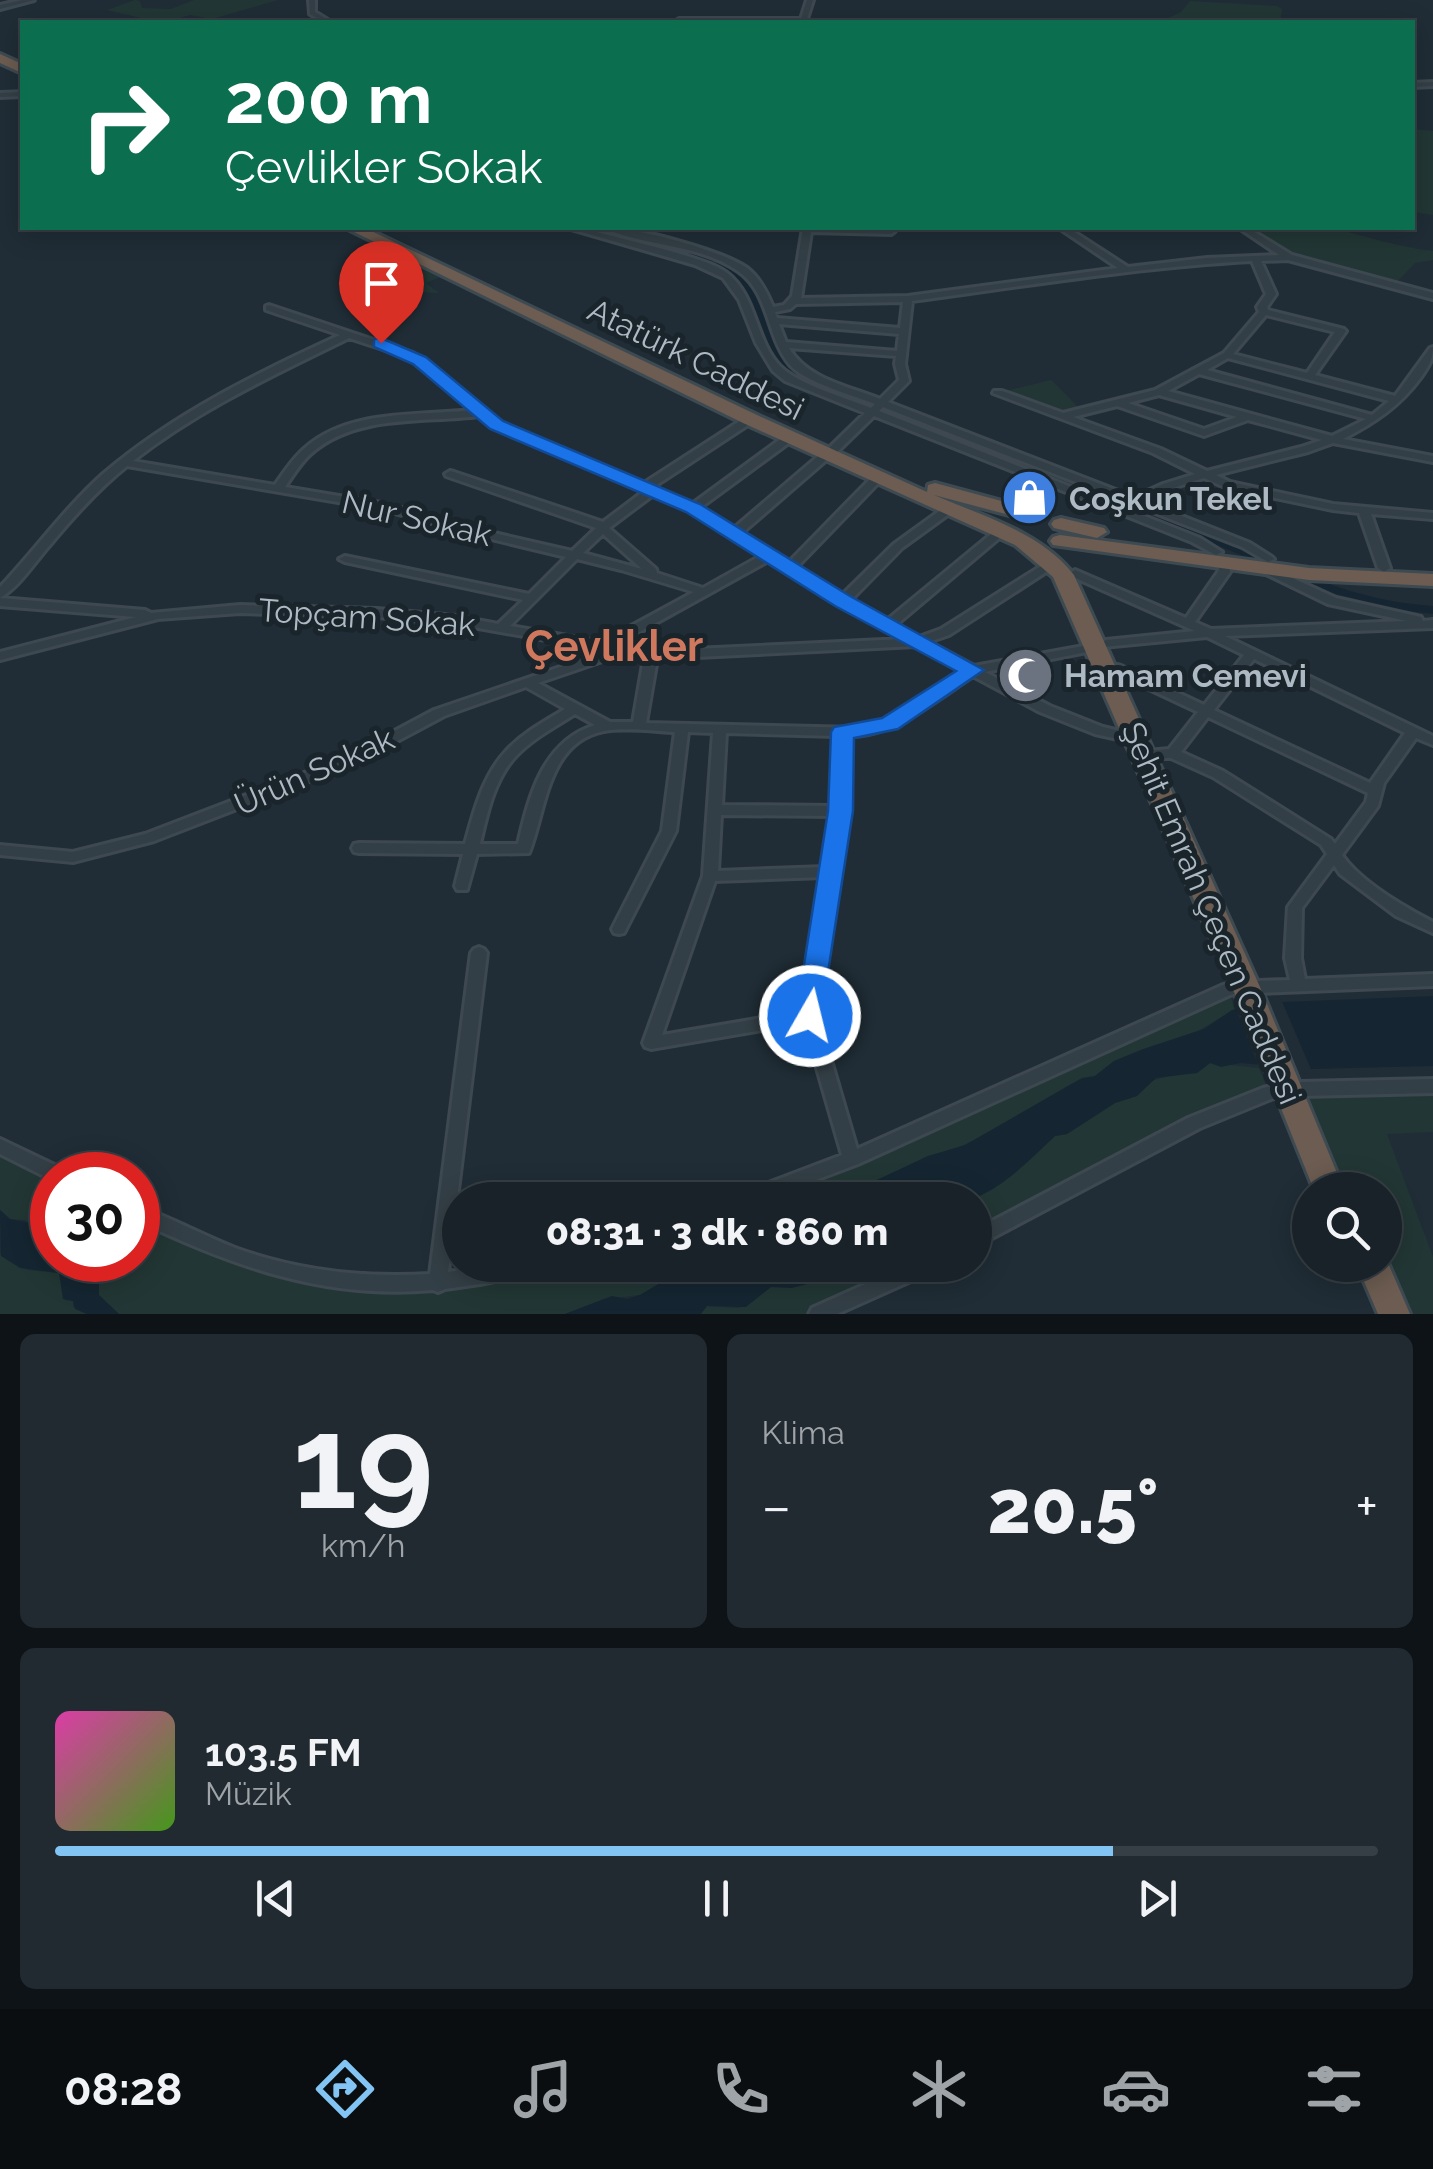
<!DOCTYPE html>
<html lang="tr">
<meta charset="utf-8">
<style>
body{margin:0;font-family:Raleway,sans-serif;background:#212a30;color:#f1f3f6;height:100vh;display:flex;flex-direction:column;font-size:38px;white-space:nowrap}
*{box-sizing:border-box;margin:0}
p{font-size:32px;color:#9fa4a8}
.icon{flex:none;width:55px;height:55px;fill:none;stroke:currentColor;stroke-width:2;stroke-linecap:round;stroke-linejoin:round}
.map{position:relative;height:1314px;overflow:hidden}
.sheet{display:flex;flex-direction:column;gap:20px;padding:20px;background:#0d1316;flex:1}
.sheet>*{flex:none}
.hud{position:absolute;left:20px;top:20px;width:1395px;height:210px;border-radius:0px;box-shadow:0 5px 25px #0003,0 0 0 2px #363f45;background:#0b6e4f;color:#fff;overflow:hidden}
.controls{position:absolute;left:1292px;top:1172px;display:grid;gap:20px}
.controls a{display:grid;place-items:center;width:110px;height:110px;border-radius:50%;background:#182228;box-shadow:0 5px 25px #0003,0 0 0 2px #363f45;font-size:50px}
.speed{position:absolute;left:30px;top:1152px;display:flex;gap:20px;font-size:50px;font-weight:700;text-align:center}
.speed>*{display:grid;place-content:center;width:130px;height:130px;border-radius:50%;background:#182228;box-shadow:0 5px 25px #0003,0 0 0 2px #363f45;line-height:1}
.speed .limit{border:15px solid #d22;background:#fff;color:#111}
.pin{position:absolute;display:grid;place-items:center;width:85px;height:85px;color:#fff;margin:-102px -42px;border-radius:50% 50% 50% 0;rotate:-45deg;box-shadow:0 0 10px #0007}
.pin .icon{rotate:45deg}
.me{position:absolute;width:110px;margin:-55px;rotate:8deg;stroke-linejoin:round;filter:drop-shadow(0 0 8px #0008)}
.turn{display:flex;align-items:center;gap:35px;height:210px;padding:0 40px;font-size:45px}
.turn .icon{width:130px;height:130px;stroke-width:2.5}
.turn b{display:block;font-size:70px;line-height:85px}
.big{font-size:75px;font-weight:800;line-height:1.1}
.sheet .widget{flex:1;display:flex;flex-direction:column;justify-content:center;gap:15px;min-width:0;padding:0 35px;border-radius:15px;background:#212a30}
.sheet .dial{align-items:center;gap:0}
.dial b{font-size:130px;line-height:1}
.song{display:flex;align-items:center;gap:30px}
.cover{width:120px;height:120px;border-radius:15px;background:linear-gradient(135deg,hsl(320 70% 55%),hsl(100 70% 35%))}
.played{height:10px;border-radius:5px;background:linear-gradient(90deg,#82c4f4 80%,#363f45 80%)}
.keys{display:flex;justify-content:space-around;direction:ltr}
.heat{display:flex;justify-content:space-between;align-items:center;font-size:55px;direction:ltr}
.sheet .tiles{flex:1;display:grid;gap:20px;grid-template-columns:1fr 1fr}
.widget:last-child{grid-column:span 2}
.trip{position:absolute;left:442px;top:1182px;width:550px;height:100px;border-radius:50px;background:#182228;box-shadow:0 5px 25px #0003,0 0 0 2px #363f45;font-weight:800;line-height:100px;text-align:center}
.dock{display:flex;height:160px;justify-content:space-around;align-items:center;background:#0a0e10;color:#9fa4a8}
.dock .icon{width:70px;height:70px}
.dock .current{color:#82c4f4}
.dock b{font-size:45px;color:#f1f3f6}
.map>svg:first-child{display:block}
</style>
<div class="map">
<svg width="1433" height="1314" viewBox="0 0 1433 1314">
<rect width="100%" height="100%" fill="#202d36"/>
<path fill="#223735" d="M135,0L140,1L142,8L171,9L194,0H278L212,19L190,15L176,19L178,22H158L107,10Z
M1190,1L1277,6L1282,9L1280,22H1160L1181,12Z
M1413,129L1433,131V215L1413,212Z
M572,228H609L704,254L745,272L774,323L752,324L741,297L717,270Z
M1243,228C1267,228 1309,222 1332,228C1365,236 1397,247 1433,251V260L1415,263L1394,285L1302,261Z
M410,254L449,273L426,283L439,293L388,290L346,282Z
M1051,380L1083,412L1063,417L998,393Z
M1228,989L1235,1009L1200,1030L1114,1061L1095,1076L1071,1084L982,1136L956,1149L928,1156L855,1193L834,1200H743Z
M1210,1063L1259,1068L1269,1093L975,1239V1200H970L1011,1176L1055,1136L1067,1134L1115,1103L1137,1096L1148,1082L1175,1074L1197,1073Z
M1433,1086V1132L1387,1134L1433,1257V1314H1394L1385,1265V1190H1343L1301,1089Z
M0,1146L52,1175V1241L25,1220L10,1219L0,1210Z
M138,1213L194,1241L336,1284L538,1265H691L640,1295L604,1299L565,1314H119L98,1295L99,1273L93,1260H138Z
M0,1254L28,1270L59,1273L65,1300L73,1301V1307L87,1314H0Z
M831,1265H927L818,1314H701L706,1306L739,1308L771,1287L824,1277Z"/>
<path fill="#152632" d="M1433,996V1066L1311,1069L1240,1063L1221,1067L1210,1063L1197,1073L1156,1078L1137,1096L1115,1103L1067,1134L1055,1136C1031,1159 1006,1185 975,1198C956,1206 861,1200 834,1200L928,1156L965,1145L1082,1078L1095,1076L1114,1061L1143,1049L1204,1029L1232,1010L1282,1002Z
M0,1210L10,1219L30,1223L34,1230L52,1241V1260H93L99,1273V1295L119,1314H87L75,1309L73,1301L63,1299L59,1273L20,1268L1,1256Z
M691,1265H831L815,1282L792,1288L771,1287L746,1307L707,1306L701,1314H565L612,1296L627,1299L640,1295Z"/>
<path fill="#202d36" d="M1280,997L1313,1074L1261,1073L1234,1004Z"/>
<g fill="none" stroke-linecap="round" stroke-linejoin="round">
<path fill="#152632" fill-rule="evenodd" d="M22,89V93L0,94V90Z
M586,228H598C641,239 721,248 749,283C777,318 765,350 810,379C932,431 1056,475 1180,522C1244,547 1306,581 1373,597C1393,602 1413,604 1433,606V614L1400,610L1332,593L1178,529L942,441L802,383C791,376 781,369 774,357C758,332 756,296 732,275C695,244 627,249 586,228Z"/>
<defs>
<path id="street" d="M22,0H34L0,9V5Z
M309,0H315V12L331,22H324L310,14Z
M807,0H813L806,22L676,21L679,19H801Z
M1433,82V86L1412,87V83Z
M22,92V96L0,97V93Z
M568,228H580C615,237 650,245 684,255C699,260 715,264 727,273C757,296 755,340 780,366C797,384 846,398 871,408L875,404C852,395 805,382 790,365C766,337 770,293 738,271C698,243 644,247 605,228C633,226 723,251 747,268C760,278 767,292 773,307L784,305L792,296L803,228H895V231L891,234L811,232L801,298L908,296L1118,268L1059,228H1068L1128,267L1207,258L1279,255L1239,228H1248L1292,255L1433,293V299L1288,260L1261,261L1276,294L1267,307L1268,310L1344,329L1346,331L1315,375L1395,396L1430,348L1433,347C1433,360 1428,367 1421,377C1400,406 1374,423 1343,439L1433,456V462L1333,443L1308,452L1216,475L1230,482L1333,504L1433,513V519L1371,514L1390,568L1384,572L1378,568L1359,513L1333,510L1227,488L1204,478L1170,489L1144,501L1250,543L1272,557L1274,559L1268,562L1242,547L883,407L879,411L1200,538L1222,552L1216,555L1192,542L874,416L838,451H830L829,449L830,447L865,413L785,381L773,371L756,343L739,300L723,278L695,265ZM1252,261L1266,294L1257,307L1259,312L1224,353L1155,390L1063,413L1002,391H994L993,393L1153,453L1195,474L1163,484L1134,497L888,402L909,381L905,364L912,301C1025,286 1138,267 1252,261ZM903,302L900,328L777,318L775,312L790,309L796,304ZM1266,315L1335,332L1307,373L1233,354ZM779,324L899,334L897,351L786,342ZM789,348L896,356L895,364L899,380L880,399C848,386 807,379 789,348ZM1228,358L1389,401L1372,415L1207,370ZM1199,374L1366,419L1332,436L1168,391ZM1159,395L1237,417L1204,429L1128,403ZM1117,406L1204,436L1248,420L1322,440L1301,447L1207,471L1161,449L1073,417Z
M269,305L413,353L501,423L644,483L746,417H754V421L655,486L659,490L692,504L786,435H794V439L700,508L734,528L823,452H831L832,454L831,456L742,533L789,562L874,475H882L883,477L882,479L797,567L842,595L894,544L945,507H953L955,509L953,511L902,548L851,600L887,620L996,530H1004L1006,532L1004,534L896,625L919,637L941,629L1049,561H1057L1059,563L1057,565L949,635L929,642L974,666L1100,643L1106,640L1195,631L1071,576L1069,574L1075,570L1186,618L1218,572L1221,562H1229L1230,572L1195,622L1211,629L1407,621L1328,604L1260,571L1258,569L1260,567L1264,565L1336,598L1421,617L1423,621L1433,620V628L1225,636L1433,736V745L1416,738L1384,783L1378,806L1342,855C1360,881 1404,907 1433,922V933L1396,916L1340,874L1334,865L1302,908L1301,958L1305,979L1433,974V986L1258,993L1252,990L1230,995L858,1164L763,1200H734L737,1195L842,1155L804,1023L651,1049L645,1047L643,1043L703,876L713,733L688,732L676,831L626,929L624,933L619,934L614,933L612,929L662,831L675,732C654,731 624,727 604,731C547,742 546,810 529,853L477,854L467,890H457L455,886L463,854L359,853L354,852L352,848L354,844L359,843L465,844C474,811 483,775 507,750C523,733 545,721 565,709L526,687L444,716L356,763L154,841L73,862L0,855V845L73,852L145,834L346,757L434,710L607,651L456,624L377,617L240,613L158,619L0,660V652L136,617L0,606V598L145,610L151,613L240,605L377,609L456,616L498,624L523,600L345,562L339,559L345,556L529,594L566,557L462,532L385,510L127,466C97,490 73,517 49,546C34,563 19,587 0,598V587C35,550 65,508 103,474C173,414 257,373 340,335L266,310V306ZM349,338L407,357L473,410C418,416 349,409 305,448C293,458 284,472 275,485L133,461C199,409 274,375 349,338ZM479,416L493,427L644,491L603,522L454,472L450,471L445,474L446,476L596,528L572,551L468,527L387,504L285,487C294,474 302,460 314,451C359,414 425,423 479,416ZM653,495L689,510L762,555L703,588L657,573L656,569L609,528ZM603,534L642,569L583,553ZM577,559L621,570L694,592L602,642L510,626ZM770,560L839,604L904,639L651,651L616,645ZM1207,637L1244,655L1204,705L1121,666L1117,665L1111,669L1113,672L1198,712L1169,749L1138,752L1136,755L1138,758H1171L1213,777L1321,845L1327,854L1288,907L1285,958L1290,980L1258,981L1252,984L1246,981L1223,985L857,1149L818,1016L848,811L850,736C893,737 938,699 973,676L1040,712L1095,734L1136,743L1141,742L1143,739L1141,736L1103,727L1050,706L985,672L1097,650L1103,647ZM916,646L963,671L892,717L858,728L646,723L657,659ZM623,654L644,658L633,722H610L538,683ZM1254,659L1405,733L1370,783L1214,710ZM575,714L595,725C543,741 529,796 518,844H480C487,814 494,779 516,756C533,738 555,727 575,714ZM1208,717L1368,793L1366,802L1335,844L1331,839L1223,771L1181,752ZM726,733L836,736L834,806L722,805ZM721,815L833,816L825,867L718,871ZM824,877L803,1011L662,1035L715,881Z
M479,947L484,949L487,953L448,1272L498,1265H547L544,1271L480,1284L445,1289L438,1292L433,1290C325,1300 233,1266 138,1221V1206C172,1218 204,1236 238,1249C300,1271 365,1278 430,1274L471,953L474,949Z
M1433,1079V1093L1301,1096L1294,1092L1271,1099L1200,1128L975,1247V1230L1188,1118L1263,1088L1288,1082L1294,1086L1301,1082Z
M0,1139L65,1170L68,1175H52V1180L0,1154Z
M908,1265H936L933,1271L837,1314H809L812,1308Z"/>
<path id="highway" d="M0,54L22,64V73L0,63Z
M346,228H365L757,415L927,492L928,485L935,483L1035,510L1038,514L1028,520L934,495C982,516 1041,532 1074,575L1260,987L1344,1190H1314L1232,987L1053,577L1015,545L743,423Z
M1061,518L1104,528L1107,532L1097,538L1054,528L1051,524L1054,520Z
M1060,535L1309,568L1433,574V586L1309,580L1053,545L1050,541L1053,537Z
M1385,1256L1410,1314H1378L1357,1265H1385Z"/>
</defs>
<use href="#street" stroke="#3d4850" stroke-width="6"/>
<use href="#highway" stroke="#3e4a51" stroke-width="6"/>
<use href="#street" fill="#333f46" fill-rule="evenodd"/>
<use href="#highway" fill="#6c5c51" fill-rule="evenodd"/>
</g>
<path fill="#384852" d="M1014,659L1041,674L1039,685H1017L1013,670Z"/>
<path fill="#45545f" stroke="#55646e" stroke-width="2.5" d="M1034,655L1041,674L1018,673L1014,659Z"/>
<path fill="#1a73e8" stroke="#114b97" stroke-width="2.5" d="M381,338L426,357L503,421L700,504L850,596L984,670L898,729L854,738L853,811L820,1024L810,1027L800,1024L796,1016L828,811L831,732L834,727L882,718L956,671L835,606L686,512L490,429L413,364L374,347V339Z"/>
<defs>
<symbol id="shop-disc" viewBox="-11 -11 22 22"><circle r="9.5" fill="#3f7fe0" stroke="#19242b"/><path d="M-5-2.5h2.3a2.7 3.5 0 0 1 5.4 0H5L5.5 6h-11ZM-1.5-2.5h3a1.5 2.3 0 0 0-3 0Z" fill="#fff"/></symbol>
<symbol id="mosque-disc" viewBox="-11 -11 22 22"><circle r="9.5" fill="#6b7280" stroke="#19242b"/><path d="M3.5-4.9A6 6 0 1 0 3.5 4.9A5 5 0 1 1 3.5-4.9Z" fill="#fff"/></symbol>
</defs>
<g fill-rule="evenodd">
<use href="#shop-disc" x="998" y="466" width="63" height="63"/>
<use href="#mosque-disc" x="994" y="644" width="63" height="63"/>
</g>
<g text-anchor="middle" dominant-baseline="central" stroke-width="10" stroke-linejoin="round" paint-order="stroke">
<g font-size="32" fill="#aebac3" stroke="#19242b">
<text transform="translate(696 359) rotate(26)">Atatürk Caddesi</text>
<text transform="translate(417 518) rotate(13)">Nur Sokak</text>
<text transform="translate(367 617) rotate(4)">Topçam Sokak</text>
<text transform="translate(314 771) rotate(-24)">Ürün Sokak</text>
<text transform="translate(1212 913) rotate(67)">Şehit Emrah Çeçen Caddesi</text>
</g>
<g font-size="32" font-weight="bold" fill="#aebac3" stroke="#19242b" text-anchor="start">
<text x="1069" y="498">Coşkun Tekel</text>
<text x="1064" y="675">Hamam Cemevi</text>
</g>
<g font-size="42" font-weight="bold" fill="#cf785d" stroke="#19242b">
<text x="614" y="646">Çevlikler</text>
</g>
</g>
</svg>
<div class="controls">
<a><svg class="icon" aria-label="search" viewBox="0 0 24 24"><circle cx="10" cy="10" r="6"/><path d="M15 15l6 6"/></svg></a>
</div>
<div class="speed"><div class="limit">30</div></div>
<div class="pin" style="left:381px;top:343px;background:#d93025"><svg class="icon" aria-label="arrive" viewBox="0 0 24 24"><path d="M6 21V4h12l-3 4 3 4H6"/></svg></div>
<svg class="me" style="left:810px;top:1016px" viewBox="-20 -20 40 40"><circle r="17" fill="#1a73e8" stroke="#fff" stroke-width="3"/><path d="M0-11L8 9 0 5-8 9z" fill="#fff"/></svg>
<div class="trip">08:31 · 3 dk · 860 m</div>
<div class="hud">
<div class="turn"><svg class="icon" aria-label="right" viewBox="0 0 24 24"><path d="M7 20v-9h11M14 6l5 5-5 5"/></svg><div><b>200 m</b>Çevlikler Sokak</div></div>
</div>
</div>
<section class="sheet">
<div class="tiles">
<div class="widget dial"><b>19</b><p>km/h</p></div>
<div class="widget"><p>Klima</p>
<div class="heat"><a>−</a><b class="big">20.5°</b><a>+</a></div>
</div>
<div class="widget">
<div class="song"><i class="cover"></i><div><b>103.5 FM</b><p>Müzik</p></div></div>
<div class="played"></div>
<div class="keys"><svg class="icon" aria-label="previous" viewBox="0 0 24 24"><path d="M18 5L8 12l10 7zM5 5v14"/></svg><svg class="icon" aria-label="pause" viewBox="0 0 24 24"><path d="M8 5v14M16 5v14"/></svg><svg class="icon" aria-label="next" viewBox="0 0 24 24"><path d="M6 5l10 7-10 7zM19 5v14"/></svg></div>
</div>
</div>
</section>
<nav class="dock">
<b>08:28</b>
<svg class="icon current" aria-label="directions" viewBox="0 0 24 24"><path d="M12 3l9 9-9 9-9-9zM9 14v-3h6M13 9l2 2-2 2"/></svg>
<svg class="icon" aria-label="music" viewBox="0 0 24 24"><path d="M9 18V5l10-2v13"/><circle cx="6" cy="18" r="3"/><circle cx="16" cy="16" r="3"/></svg>
<svg class="icon" aria-label="phone" viewBox="0 0 24 24"><path d="M5 4h4l2 5-3 2q2 4 5 5l2-3 5 2v4C11 20 4 13 5 4z"/></svg>
<svg class="icon" aria-label="climate" viewBox="0 0 24 24"><path d="M12 3v18M4 7l16 10M4 17L20 7"/></svg>
<svg class="icon" aria-label="car" viewBox="0 0 24 24"><path d="M5 17H2v-5l4-1 3-4h7l3 4 3 1v5h-3M9 17h6M6 11h13"/><circle cx="7" cy="17" r="2"/><circle cx="17" cy="17" r="2"/></svg>
<svg class="icon" aria-label="filters" viewBox="0 0 24 24"><path d="M4 7h16M4 17h16"/><circle cx="9" cy="7" r="2"/><circle cx="15" cy="17" r="2"/></svg>
</nav>
